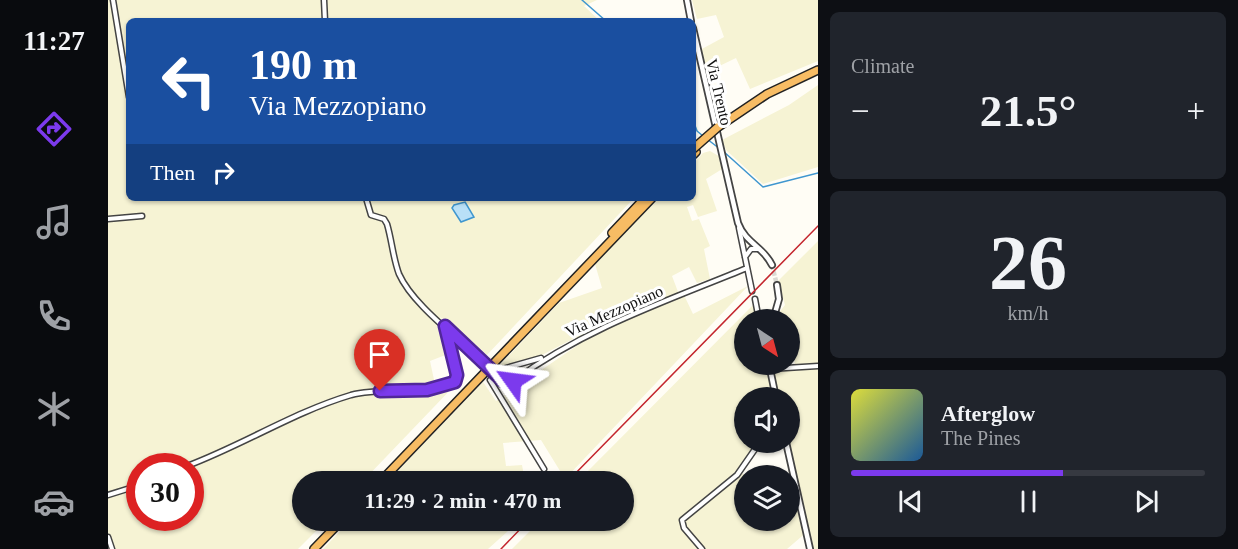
<!DOCTYPE html>
<meta charset="utf-8">
<style>
body{margin:0;font-family:"Times New Roman",serif;background:#20242c;color:#f1f3f6;height:100vh;display:flex;flex-direction:column;font-size:22px;white-space:nowrap}
*{box-sizing:border-box;margin:0}
p{font-size:20px;color:#9ea1a6}
.icon{flex:none;width:33px;height:33px;fill:none;stroke:currentColor;stroke-width:2;stroke-linecap:round;stroke-linejoin:round}
.map{position:relative;flex:1;overflow:hidden}
.drawer{display:flex;flex-direction:column;gap:12px;padding:12px;background:#0d0f14;width:420px}
.drawer>*{flex:none}
.hud{position:absolute;left:18px;top:18px;width:570px;height:183px;border-radius:9px;box-shadow:0 2px 4px #0004;background:#1a4fa0;color:#fff;overflow:hidden}
.needle{width:39px;rotate:144deg}
.fabs{position:absolute;left:626px;top:309px;display:grid;gap:12px}
.fabs a{display:grid;place-items:center;width:66px;height:66px;border-radius:50%;background:#171b24;box-shadow:0 2px 4px #0004;font-size:30px}
.speed{position:absolute;left:18px;top:453px;display:flex;gap:12px;font-size:30px;font-weight:700;text-align:center}
.speed>*{display:grid;place-content:center;width:78px;height:78px;border-radius:50%;background:#171b24;box-shadow:0 2px 4px #0004;line-height:1}
.speed .limit{border:9px solid #d22;background:#fff;color:#111}
.pin{position:absolute;display:grid;place-items:center;width:51px;height:51px;color:#fff;margin:-62px -26px;border-radius:50% 50% 50% 0;rotate:-45deg;box-shadow:0 0 6px #0007}
.pin .icon{rotate:45deg}
.me{position:absolute;width:66px;margin:-33px;rotate:301deg;stroke-linejoin:round;filter:drop-shadow(0 0 4px #0008)}
.turn{display:flex;align-items:center;gap:21px;height:126px;padding:0 24px;font-size:27px}
.turn .icon{width:78px;height:78px;stroke-width:2.5}
.turn b{display:block;font-size:42px;line-height:51px}
.then{display:flex;align-items:center;height:57px;padding:0 24px;background:#0003;gap:12px;font-size:22px}
.big{font-size:45px;font-weight:700;line-height:1.1}
.drawer .widget{flex:1;display:flex;flex-direction:column;justify-content:center;gap:9px;min-width:0;padding:0 21px;border-radius:9px;background:#20242c}
.drawer .dial{align-items:center;gap:0}
.dial b{font-size:78px;line-height:1}
.song{display:flex;align-items:center;gap:18px}
.cover{width:72px;height:72px;border-radius:9px;background:linear-gradient(135deg,hsl(60 70% 55%),hsl(210 70% 35%))}
.played{height:6px;border-radius:3px;background:linear-gradient(90deg,#7c3aed 60%,#363941 60%)}
.keys{display:flex;justify-content:space-around;direction:ltr}
.heat{display:flex;justify-content:space-between;align-items:center;font-size:33px;direction:ltr}
.trip{position:absolute;left:184px;top:471px;width:342px;height:60px;border-radius:30px;background:#171b24;box-shadow:0 2px 4px #0004;font-weight:700;line-height:60px;text-align:center}
main{display:flex;flex:1;min-height:0}
.menu{display:flex;flex-direction:column;width:108px;justify-content:space-around;align-items:center;background:#090b0e;color:#9ea1a6}
.menu .icon{width:42px;height:42px}
.menu .active{color:#7c3aed}
.menu b{font-size:27px;color:#f1f3f6}
.map>svg:first-child{display:block}
</style>
<main>
<nav class="menu">
<b>11:27</b>
<svg class="icon active" aria-label="directions" viewBox="0 0 24 24"><path d="M12 3l9 9-9 9-9-9zM9 14v-3h6M13 9l2 2-2 2"/></svg>
<svg class="icon" aria-label="music" viewBox="0 0 24 24"><path d="M9 18V5l10-2v13"/><circle cx="6" cy="18" r="3"/><circle cx="16" cy="16" r="3"/></svg>
<svg class="icon" aria-label="phone" viewBox="0 0 24 24"><path d="M5 4h4l2 5-3 2q2 4 5 5l2-3 5 2v4C11 20 4 13 5 4z"/></svg>
<svg class="icon" aria-label="climate" viewBox="0 0 24 24"><path d="M12 3v18M4 7l16 10M4 17L20 7"/></svg>
<svg class="icon" aria-label="car" viewBox="0 0 24 24"><path d="M5 17H2v-5l4-1 3-4h7l3 4 3 1v5h-3M9 17h6M6 11h13"/><circle cx="7" cy="17" r="2"/><circle cx="17" cy="17" r="2"/></svg>
</nav>
<div class="map">
<svg width="710" height="549" viewBox="0 0 710 549">
<rect width="100%" height="100%" fill="#fffdf5"/>
<path fill="#f6f3d4" fill-rule="evenodd" d="M0,0H489L476,6L492,21H21V198H526L378,356L332,317L340,354L322,361L328,389L347,385L255,481L195,482V520L218,521L190,549H0ZM32,466H82V518H32Z
M584,0H710V61L642,89L628,58L599,72L592,50L616,37L608,15L589,19Z
M710,85V167L655,184L618,150L614,140L681,105Z
M602,151L616,159L619,166L598,179L609,211L590,217L585,205L579,207L584,221L591,219L602,246L596,249L602,279L589,283L581,267L564,276L572,297L576,295L585,314L640,286L457,479L433,440L395,443L398,466L414,465L417,481L279,482L375,382L388,401L470,345L467,338L430,357L388,369L451,303L494,288L487,264L551,198H585V164L595,153Z
M710,241V549H704L700,531L679,549H404L432,521L516,520V482L470,481L649,301L653,319L636,320V364L665,365L667,371L688,370L684,346L681,347V320L666,319L677,305L670,281ZM672,396L681,398V439L696,511L681,503V520H636L637,475L631,471L650,444L636,442V398Z
M242,521V520L411,521L380,549H215Z"/>
<path fill="#b9e0f7" stroke="#3f96cf" stroke-width="1.5" d="M357,202L366,217L353,222L344,208L346,205Z"/>
<g fill="none" stroke-linecap="round" stroke-linejoin="round">
<path stroke="#3f96cf" stroke-width="1.5" d="M474,0L498,21
M585,120L589,131L595,136
M599,139L612,149
M615,151L655,187L710,173"/>
<path stroke="#dbdad3" stroke-width="4.5" stroke-dasharray="4.5 2" stroke-linecap="butt" d="M664,265L669,285"/>
<defs>
<path id="minor" d="M5,0L21,97
M216,0L217,21
M258,198L263,215L276,219L279,224C284,241 285,258 291,274C304,303 344,333 367,355
M0,219L34,216
M631,228L644,291
M637,257L643,249H651
M647,299L651,320
M433,358L391,370L382,380L436,469
M662,369L710,366
M395,380L405,381C478,328 556,302 639,268
M79,466C135,445 186,412 243,395C277,386 315,397 347,382L349,375L337,326
M0,495L32,485
M0,537L4,549
M594,549L576,528L574,520L629,475L652,442"/>
<path id="tertiary" d="M579,0L583,21
M585,28L630,223C638,244 655,246 664,265
M665,320L671,299L669,285
M661,364L668,398
M678,442L702,549"/>
<path id="trunk" d="M610,127L659,94L710,70
M585,155L588,152
M504,233L537,198
M272,482L544,198
M206,549L234,520"/>
</defs>
<use href="#minor" stroke="#444" stroke-width="7"/>
<use href="#tertiary" stroke="#444" stroke-width="8"/>
<use href="#trunk" stroke="#222" stroke-width="10"/>
<use href="#minor" stroke="#fff" stroke-width="4"/>
<use href="#tertiary" stroke="#fff" stroke-width="4.5"/>
<use href="#trunk" stroke="#f7bc64" stroke-width="7"/>
<path stroke="#c4262e" stroke-width="1.5" d="M459,482L710,226
M393,549L421,520"/>
<defs>
<path id="minor-bridge" d="M367,355L395,380"/>
<path id="trunk-bridge" d="M585,149L610,127"/>
</defs>
<use href="#minor-bridge" stroke="#444" stroke-width="7" stroke-linecap="butt"/>
<use href="#trunk-bridge" stroke="#222" stroke-width="10" stroke-linecap="butt"/>
<use href="#minor-bridge" stroke="#fff" stroke-width="4"/>
<use href="#trunk-bridge" stroke="#f7bc64" stroke-width="7"/>
</g>
<g fill="none" stroke-linecap="round" stroke-linejoin="round">
<defs>
<path id="route" d="M272,391L319,390L347,382L349,375L337,326L395,381H405"/>
</defs>
<use href="#route" stroke="#51269a" stroke-width="15"/>
<use href="#route" stroke="#7c3aed" stroke-width="10"/>
</g>
<g text-anchor="middle" dominant-baseline="central" stroke-width="6" stroke-linejoin="round" paint-order="stroke">
<g font-size="16" fill="#111" stroke="#fff">
<text transform="translate(611 92) rotate(77)">Via Trento</text>
<text transform="translate(506 311) rotate(-24)">Via Mezzopiano</text>
</g>
</g>
</svg>
<div class="fabs">
<a><svg class="needle" viewBox="-14 -14 28 28"><path d="M0-13l5 13h-10z" fill="#e53935"/><path d="M0 13l5-13h-10z" fill="#9ea1a6"/></svg></a>
<a><svg class="icon" aria-label="sound" viewBox="0 0 24 24"><path d="M4 9h4l5-4v14l-5-4H4zM17 9q2 3 0 6"/></svg></a>
<a><svg class="icon" aria-label="layers" viewBox="0 0 24 24"><path d="M12 4l9 5-9 5-9-5zM3 14l9 5 9-5"/></svg></a>
</div>
<div class="speed"><div class="limit">30</div></div>
<div class="pin" style="left:272px;top:391px;background:#d93025"><svg class="icon" aria-label="arrive" viewBox="0 0 24 24"><path d="M6 21V4h12l-3 4 3 4H6"/></svg></div>
<svg class="me" style="left:405px;top:381px" viewBox="-20 -20 40 40"><path d="M0-17L14 15 0 8-14 15z" fill="#7c3aed" stroke="#fff" stroke-width="4"/></svg>
<div class="trip">11:29 · 2 min · 470 m</div>
<div class="hud">
<div class="turn"><svg class="icon" aria-label="left" viewBox="0 0 24 24"><path d="M17 20v-9H6M10 6l-5 5 5 5"/></svg><div><b>190 m</b>Via Mezzopiano</div></div>
<div class="then">Then<svg class="icon" aria-label="right" viewBox="0 0 24 24"><path d="M7 20v-9h11M14 6l5 5-5 5"/></svg></div>
</div>
</div>
<section class="drawer">
<div class="widget"><p>Climate</p>
<div class="heat"><a>−</a><b class="big">21.5°</b><a>+</a></div>
</div>
<div class="widget dial"><b>26</b><p>km/h</p></div>
<div class="widget">
<div class="song"><i class="cover"></i><div><b>Afterglow</b><p>The Pines</p></div></div>
<div class="played"></div>
<div class="keys"><svg class="icon" aria-label="previous" viewBox="0 0 24 24"><path d="M18 5L8 12l10 7zM5 5v14"/></svg><svg class="icon" aria-label="pause" viewBox="0 0 24 24"><path d="M8 5v14M16 5v14"/></svg><svg class="icon" aria-label="next" viewBox="0 0 24 24"><path d="M6 5l10 7-10 7zM19 5v14"/></svg></div>
</div>
</section>
</main>
